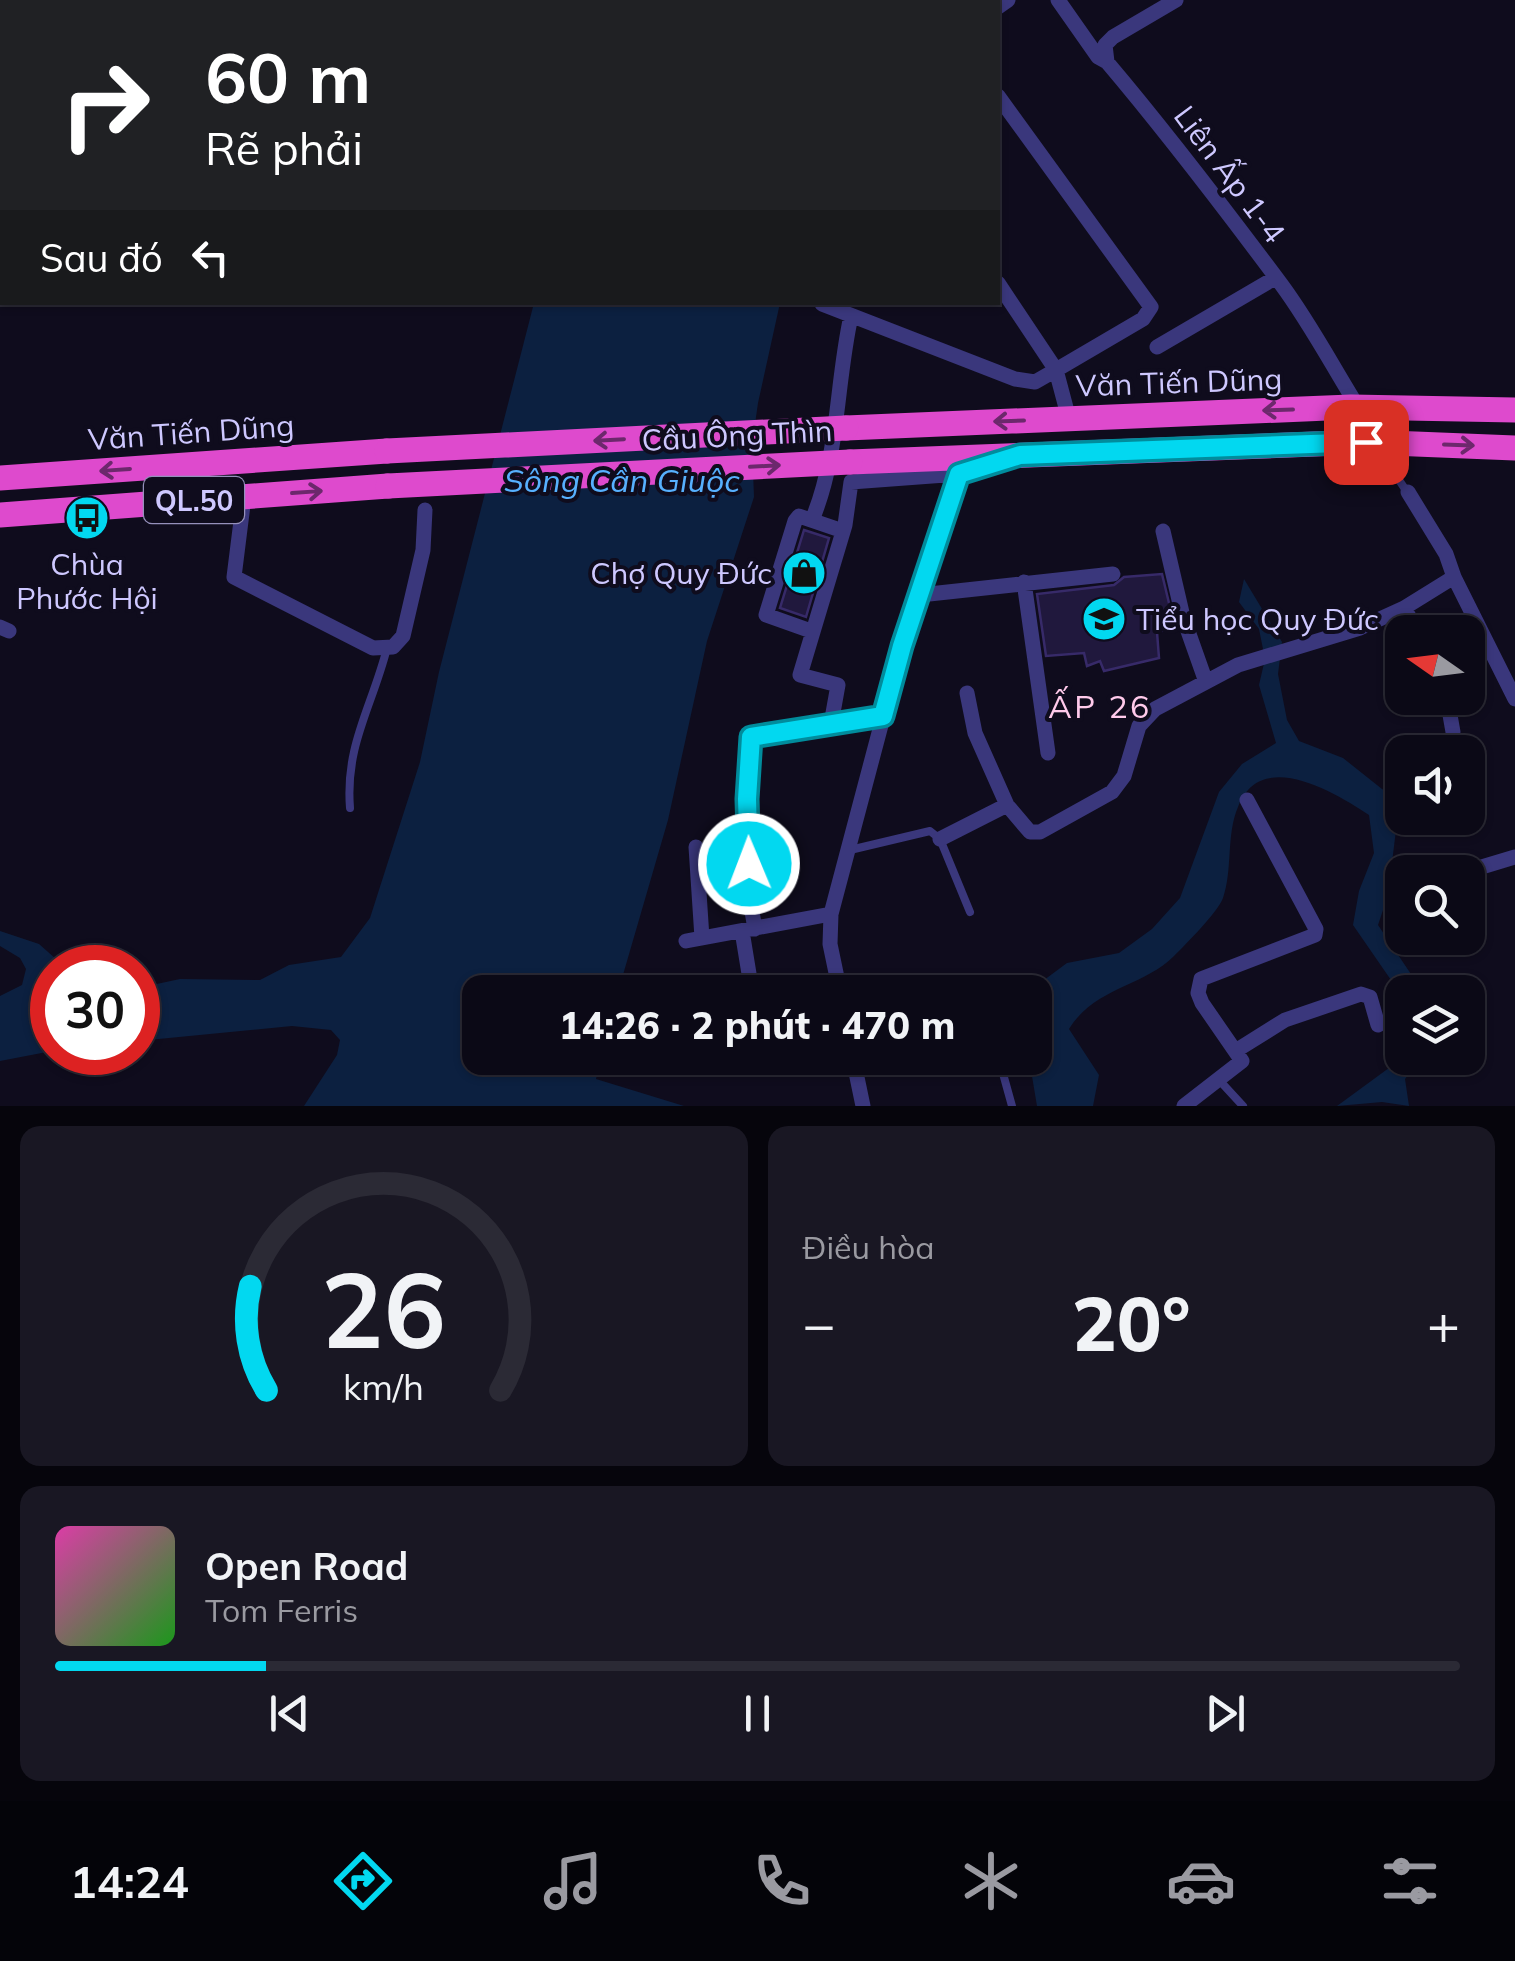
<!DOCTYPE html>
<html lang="vi">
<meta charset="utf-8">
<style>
body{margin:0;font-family:Mulish,sans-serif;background:#191723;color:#f1f3f6;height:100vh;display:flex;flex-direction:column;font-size:38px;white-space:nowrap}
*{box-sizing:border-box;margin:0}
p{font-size:32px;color:#9a9aa1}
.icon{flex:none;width:55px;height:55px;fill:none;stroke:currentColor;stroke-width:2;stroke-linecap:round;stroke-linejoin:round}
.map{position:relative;height:1106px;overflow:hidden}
.drawer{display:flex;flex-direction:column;gap:20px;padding:20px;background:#06050c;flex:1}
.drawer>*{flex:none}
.top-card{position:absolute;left:0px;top:0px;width:1000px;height:305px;box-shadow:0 2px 8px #0004,0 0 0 2px #2b2a35;background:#202124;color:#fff;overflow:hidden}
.needle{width:65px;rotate:284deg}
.tools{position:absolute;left:1385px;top:615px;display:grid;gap:20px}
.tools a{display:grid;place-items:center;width:100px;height:100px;border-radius:20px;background:#0b0916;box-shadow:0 2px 8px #0004,0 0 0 2px #2b2a35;font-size:50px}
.speed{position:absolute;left:30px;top:945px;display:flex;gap:20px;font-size:50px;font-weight:700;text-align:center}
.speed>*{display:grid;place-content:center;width:130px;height:130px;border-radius:50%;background:#0b0916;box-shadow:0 2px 8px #0004,0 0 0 2px #2b2a35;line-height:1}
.speed .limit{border:15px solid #d22;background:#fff;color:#111}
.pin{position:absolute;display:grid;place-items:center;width:85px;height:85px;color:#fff;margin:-42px;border-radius:20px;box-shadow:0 5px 15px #0006}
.me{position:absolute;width:110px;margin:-55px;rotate:359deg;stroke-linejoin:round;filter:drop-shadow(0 0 8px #0008)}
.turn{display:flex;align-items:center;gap:35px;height:210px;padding:0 40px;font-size:45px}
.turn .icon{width:130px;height:130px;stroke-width:2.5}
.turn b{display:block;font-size:70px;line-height:85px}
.then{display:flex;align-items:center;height:95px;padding:0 40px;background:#0003;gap:20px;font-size:38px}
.big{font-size:75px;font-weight:800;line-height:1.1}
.drawer .widget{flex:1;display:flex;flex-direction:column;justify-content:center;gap:15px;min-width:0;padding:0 35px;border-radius:20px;background:#191723}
.drawer .dial{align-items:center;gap:0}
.dial svg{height:260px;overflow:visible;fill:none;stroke:#2b2a35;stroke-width:7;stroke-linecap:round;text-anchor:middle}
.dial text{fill:#f1f3f6;stroke:none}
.song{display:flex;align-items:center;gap:30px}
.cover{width:120px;height:120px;border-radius:15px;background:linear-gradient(135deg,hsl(320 70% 55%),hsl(120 70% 35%))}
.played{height:10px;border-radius:5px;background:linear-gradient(90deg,#02d8f0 15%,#2b2a35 15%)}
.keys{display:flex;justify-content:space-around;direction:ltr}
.heat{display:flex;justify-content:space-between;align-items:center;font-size:55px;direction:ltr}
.drawer .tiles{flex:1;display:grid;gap:20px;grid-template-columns:1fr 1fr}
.widget:last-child{grid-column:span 2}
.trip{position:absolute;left:462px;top:975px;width:590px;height:100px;border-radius:20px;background:#0b0916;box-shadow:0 2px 8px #0004,0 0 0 2px #2b2a35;font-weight:800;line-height:100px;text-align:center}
.tabs{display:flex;height:160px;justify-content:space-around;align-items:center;background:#040409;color:#9a9aa1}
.tabs .icon{width:70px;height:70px}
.tabs .on{color:#02d8f0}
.tabs b{font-size:45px;color:#f1f3f6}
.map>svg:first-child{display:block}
</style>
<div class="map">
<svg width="1515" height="1106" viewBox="0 0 1515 1106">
<rect width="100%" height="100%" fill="#0f0c1d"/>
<path fill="#0c2040" d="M534,303H780L758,403L752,445L754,497L707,641L668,820L618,992H480V1058H601L596,1079L684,1106H304L337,1055L340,1040L331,1030L292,1026L138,1041V988L180,979L260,980L289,965L341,957L370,918L420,762L439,672Z
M1244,579L1282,642L1278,674L1287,720L1299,741L1343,758L1382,789L1402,799V818H1406L1396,830L1388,895L1378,925L1423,992H1402V996L1353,925L1359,891L1374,853L1369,815C1335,793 1261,747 1238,807C1226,835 1233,869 1223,898C1218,912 1186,944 1174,956C1143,987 1095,987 1069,1029L1099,1075L1093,1106H1037L1029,1058H1035L1036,986L1067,963L1119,953L1152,929L1180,898L1219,792L1242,764L1276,743L1259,685L1265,659L1259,629L1239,602Z
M0,931L39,944L65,967L52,968V1051L0,1061V996L22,985L26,969L20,958L0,946Z
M1402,1052V1058H1422L1405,1079L1409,1106L1382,1102L1337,1106L1393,1065Z"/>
<path fill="#20183d" stroke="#372a69" stroke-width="2.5" d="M804,530L829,538L806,617L780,608Z
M1162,574L1175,628L1157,632L1159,658L1104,671L1100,661L1087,666L1084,653L1046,656L1037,594L1114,585L1124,577Z"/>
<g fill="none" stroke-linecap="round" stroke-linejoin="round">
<path stroke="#3a377c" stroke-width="8" d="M1379,450L1407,492
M350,808C345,745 372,707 387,648
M850,850L930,831L940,839L970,912
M991,1058L994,1062
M1002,1070L1012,1106
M1220,1081L1243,1106"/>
<path stroke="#3a377c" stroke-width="15" d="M475,0L479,2
M1058,0L1098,57L1107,62
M1176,0L1113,37L1105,45L1107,62C1168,134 1225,209 1281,284C1310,323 1333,367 1358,407
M44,2L45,0
M267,2L268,0
M998,7L1008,0
M0,78L2,73
M998,96L1151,307L1143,319L1056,370L1069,419
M0,244L2,245
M822,304L1015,379L1035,382L1056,370L998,283
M1157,347L1275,278
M244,497L234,577L373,648L393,647L403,636L423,550L425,510
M812,520C839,456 836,383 851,316
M1163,531L1183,617L1206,682
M1454,577L1515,699
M1024,582L1048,753
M920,595L1113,574
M1404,608L1418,632
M0,627L9,631
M811,631L766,615L795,521L799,516L843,531
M967,693L975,733L1007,805
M1447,698L1453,732
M831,724L838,685L800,675L845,525L851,482L959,474L902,646L831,914L830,944L840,992
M940,839L1007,805L1030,832H1040L1112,792L1124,776L1139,726L1155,709L1238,665L1360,628L1404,608L1454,577L1446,554L1408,492
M696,847L702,938
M1465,872L1515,857
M755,929L749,894L751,737L883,716
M742,931L752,992
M686,941L831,914
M1237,1050L1285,1020L1361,994L1370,997L1378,1025
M853,1058L863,1106
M1184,1106L1242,1061L1202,1003L1198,993L1201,979L1315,935L1316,929L1247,800"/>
<path stroke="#de4acd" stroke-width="25" d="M846,428L1351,407L1515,410
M850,462L1366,442L1515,448
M0,478L387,451
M0,515L388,486"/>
<path stroke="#de4acd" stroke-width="25" d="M387,451L846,428
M388,486L850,462"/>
</g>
<defs><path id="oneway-shaft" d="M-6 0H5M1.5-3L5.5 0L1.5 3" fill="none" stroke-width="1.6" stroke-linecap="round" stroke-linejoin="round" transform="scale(2.5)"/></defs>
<g stroke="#6c286c">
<use href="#oneway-shaft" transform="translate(1278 410) rotate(178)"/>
<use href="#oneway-shaft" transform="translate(1009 421) rotate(178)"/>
<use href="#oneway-shaft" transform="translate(609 440) rotate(177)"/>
<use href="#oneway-shaft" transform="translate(1459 445) rotate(2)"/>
<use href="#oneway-shaft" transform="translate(765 466) rotate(-3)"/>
<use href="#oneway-shaft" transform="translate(115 470) rotate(176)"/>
<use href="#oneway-shaft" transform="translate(307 492) rotate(-4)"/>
</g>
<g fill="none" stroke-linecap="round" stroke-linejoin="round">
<defs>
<path id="route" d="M749,864L747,799L751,737L883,716L902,646L959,474L1020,455L1366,442"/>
</defs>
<use href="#route" stroke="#018c9c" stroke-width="25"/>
<use href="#route" stroke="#02d8f0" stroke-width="18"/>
</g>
<defs>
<symbol id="bus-disc" viewBox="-11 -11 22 22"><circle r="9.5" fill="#02d8f0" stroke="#0f0c1d"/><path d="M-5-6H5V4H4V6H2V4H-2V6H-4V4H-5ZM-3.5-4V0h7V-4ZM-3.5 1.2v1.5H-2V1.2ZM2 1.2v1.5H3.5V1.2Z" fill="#111"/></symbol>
<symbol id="shop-disc" viewBox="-11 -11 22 22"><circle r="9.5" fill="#02d8f0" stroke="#0f0c1d"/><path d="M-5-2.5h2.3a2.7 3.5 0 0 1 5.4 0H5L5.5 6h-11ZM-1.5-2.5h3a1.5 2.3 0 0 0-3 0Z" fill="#111"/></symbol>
<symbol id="school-disc" viewBox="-11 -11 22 22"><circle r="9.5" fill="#02d8f0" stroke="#0f0c1d"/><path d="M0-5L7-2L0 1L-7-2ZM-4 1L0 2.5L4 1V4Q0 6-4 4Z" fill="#111"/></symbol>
</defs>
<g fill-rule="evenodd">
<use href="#bus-disc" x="62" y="493" width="50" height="50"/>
<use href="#shop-disc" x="779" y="548" width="50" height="50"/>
<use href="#school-disc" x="1079" y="594" width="50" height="50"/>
</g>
<g text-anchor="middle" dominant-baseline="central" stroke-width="8" stroke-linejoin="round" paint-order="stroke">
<rect fill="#0f0c1d" stroke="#9590bb" stroke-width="2.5" x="144" y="477" width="100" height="46" rx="8"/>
<g font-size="28" font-weight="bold" fill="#cec8ff">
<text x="194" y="500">QL.50</text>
</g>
<g font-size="30" fill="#cec8ff" stroke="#0f0c1d">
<text transform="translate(1230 174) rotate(53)">Liên Ấp 1-4</text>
<text transform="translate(1179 382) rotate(-2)">Văn Tiến Dũng</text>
<text transform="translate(191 432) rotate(-4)">Văn Tiến Dũng</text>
<text transform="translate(737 435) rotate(-3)">Cầu Ông Thìn</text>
</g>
<g font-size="30" fill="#cec8ff" stroke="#0f0c1d">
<text x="87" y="564">Chùa<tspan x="87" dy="34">Phước Hội</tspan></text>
<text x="772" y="573" text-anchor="end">Chợ Quy Đức</text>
<text x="1136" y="619" text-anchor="start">Tiểu học Quy Đức</text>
</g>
<g font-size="32" font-style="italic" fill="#57b0fe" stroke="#0f0c1d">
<text x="622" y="480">Sông Cần Giuộc</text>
</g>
<g font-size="32" letter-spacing="2.5" fill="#ffcaeb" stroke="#0f0c1d">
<text x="1100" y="706">ẤP 26</text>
</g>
</g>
</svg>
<div class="tools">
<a><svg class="needle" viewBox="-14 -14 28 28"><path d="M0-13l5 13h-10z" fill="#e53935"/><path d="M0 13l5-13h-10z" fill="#9a9aa1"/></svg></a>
<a><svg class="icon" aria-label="sound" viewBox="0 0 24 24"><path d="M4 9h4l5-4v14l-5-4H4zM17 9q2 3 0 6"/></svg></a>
<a><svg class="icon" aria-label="search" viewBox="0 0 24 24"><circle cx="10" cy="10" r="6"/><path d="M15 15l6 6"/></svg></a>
<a><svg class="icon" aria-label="layers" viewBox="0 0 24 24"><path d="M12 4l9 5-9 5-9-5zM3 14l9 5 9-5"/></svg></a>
</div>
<div class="speed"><div class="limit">30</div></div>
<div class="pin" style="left:1366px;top:442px;background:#d93025"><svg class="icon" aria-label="arrive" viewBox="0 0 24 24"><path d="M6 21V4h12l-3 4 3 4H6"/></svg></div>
<svg class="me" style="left:749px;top:864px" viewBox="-20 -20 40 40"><circle r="17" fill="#02d8f0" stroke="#fff" stroke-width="3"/><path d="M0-11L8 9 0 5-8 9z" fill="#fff"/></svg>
<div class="trip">14:26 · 2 phút · 470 m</div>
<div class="top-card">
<div class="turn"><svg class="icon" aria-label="right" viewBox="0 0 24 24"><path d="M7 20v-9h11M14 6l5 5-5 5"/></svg><div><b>60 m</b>Rẽ phải</div></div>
<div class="then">Sau đó<svg class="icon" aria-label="left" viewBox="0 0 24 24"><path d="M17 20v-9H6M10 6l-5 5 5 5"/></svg></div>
</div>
</div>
<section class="drawer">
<div class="tiles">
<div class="widget dial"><svg viewBox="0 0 100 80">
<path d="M14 69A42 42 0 1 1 86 69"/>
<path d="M14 69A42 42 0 0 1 9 37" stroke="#02d8f0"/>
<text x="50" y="56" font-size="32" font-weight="700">26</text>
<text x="50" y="72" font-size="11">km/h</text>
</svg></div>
<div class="widget"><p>Điều hòa</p>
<div class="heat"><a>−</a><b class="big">20°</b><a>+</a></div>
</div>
<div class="widget">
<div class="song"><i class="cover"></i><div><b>Open Road</b><p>Tom Ferris</p></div></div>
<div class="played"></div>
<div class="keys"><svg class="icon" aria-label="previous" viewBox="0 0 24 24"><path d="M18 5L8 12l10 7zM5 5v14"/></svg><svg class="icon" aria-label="pause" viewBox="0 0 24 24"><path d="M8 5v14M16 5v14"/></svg><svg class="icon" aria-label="next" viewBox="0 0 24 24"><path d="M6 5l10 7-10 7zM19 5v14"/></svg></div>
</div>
</div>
</section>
<nav class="tabs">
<b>14:24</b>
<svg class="icon on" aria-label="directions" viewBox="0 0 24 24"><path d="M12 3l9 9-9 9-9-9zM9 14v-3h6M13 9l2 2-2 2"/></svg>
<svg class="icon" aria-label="music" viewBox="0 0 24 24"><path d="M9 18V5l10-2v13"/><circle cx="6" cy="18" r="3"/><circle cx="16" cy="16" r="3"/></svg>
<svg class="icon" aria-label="phone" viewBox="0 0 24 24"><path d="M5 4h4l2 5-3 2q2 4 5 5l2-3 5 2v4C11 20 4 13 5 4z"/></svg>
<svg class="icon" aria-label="climate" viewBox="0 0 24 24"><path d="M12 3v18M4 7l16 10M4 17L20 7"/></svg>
<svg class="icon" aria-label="car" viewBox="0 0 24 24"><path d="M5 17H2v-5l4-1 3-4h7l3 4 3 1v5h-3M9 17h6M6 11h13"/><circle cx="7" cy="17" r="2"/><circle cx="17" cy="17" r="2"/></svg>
<svg class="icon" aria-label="filters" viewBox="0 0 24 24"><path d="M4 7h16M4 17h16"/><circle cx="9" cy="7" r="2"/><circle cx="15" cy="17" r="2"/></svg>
</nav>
